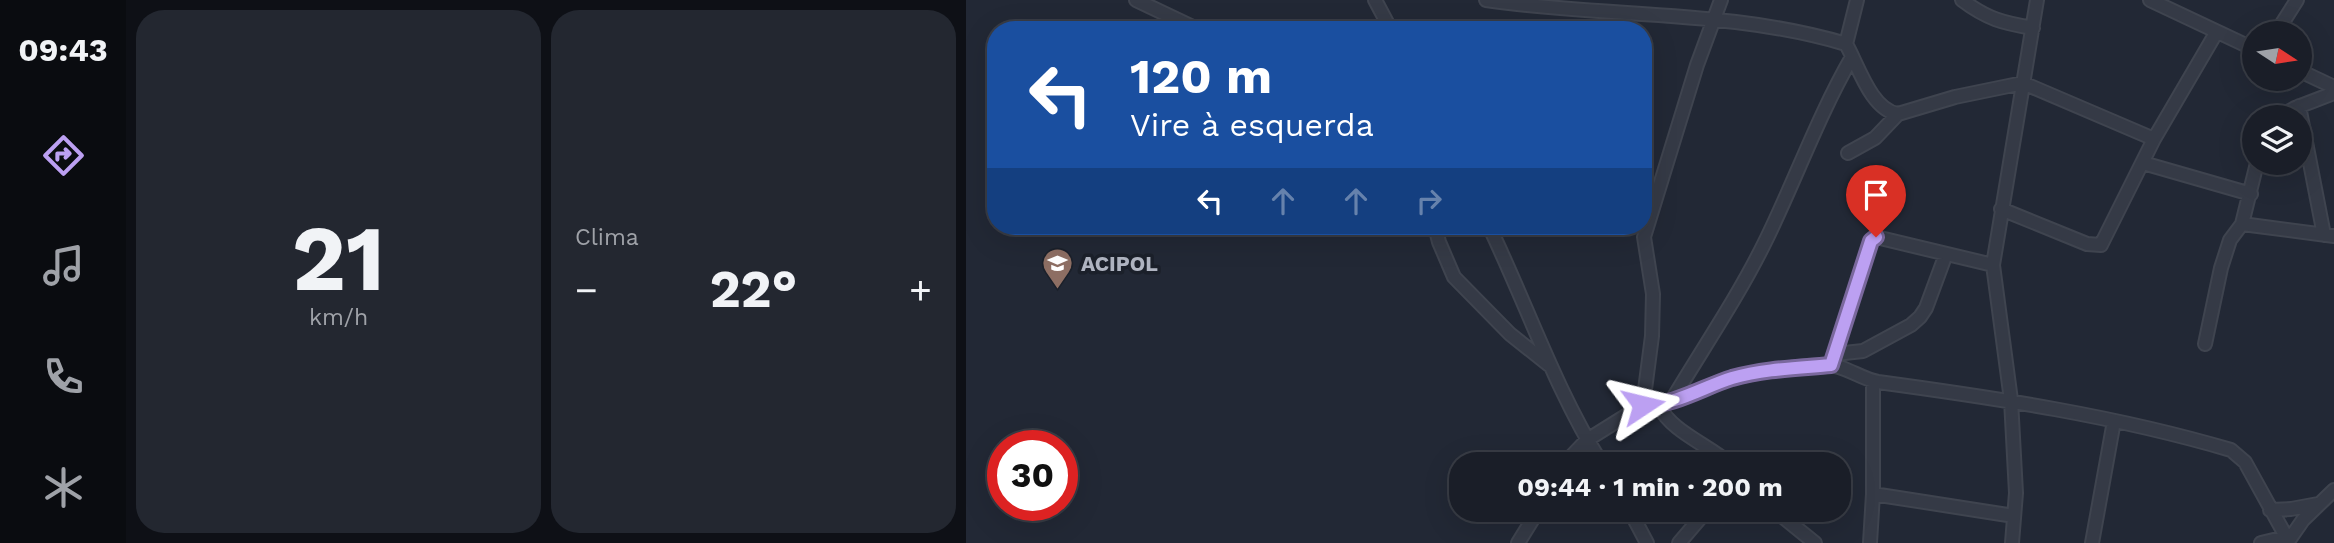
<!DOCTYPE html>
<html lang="pt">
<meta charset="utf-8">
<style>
body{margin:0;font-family:"Work Sans",sans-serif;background:#232730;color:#f1f3f6;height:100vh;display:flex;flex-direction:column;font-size:26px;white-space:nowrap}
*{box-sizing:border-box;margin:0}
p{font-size:23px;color:#9fa2a8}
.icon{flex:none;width:38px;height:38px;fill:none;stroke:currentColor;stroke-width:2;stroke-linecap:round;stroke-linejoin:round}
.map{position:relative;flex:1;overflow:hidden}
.panel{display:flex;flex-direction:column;gap:10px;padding:10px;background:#0e1016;width:840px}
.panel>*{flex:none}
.banner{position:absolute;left:21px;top:21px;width:665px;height:214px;border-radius:28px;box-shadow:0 7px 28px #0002,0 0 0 2px #383c45;background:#1a4fa0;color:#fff;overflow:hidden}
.needle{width:46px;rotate:102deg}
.tools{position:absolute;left:1276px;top:21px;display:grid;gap:14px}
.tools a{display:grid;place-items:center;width:70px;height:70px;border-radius:50%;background:#1a1e28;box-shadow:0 7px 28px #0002,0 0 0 2px #383c45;font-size:35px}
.speed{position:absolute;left:21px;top:430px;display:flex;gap:14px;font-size:35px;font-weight:700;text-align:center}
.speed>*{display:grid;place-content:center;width:91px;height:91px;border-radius:50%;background:#1a1e28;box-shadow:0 7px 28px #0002,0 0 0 2px #383c45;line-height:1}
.speed .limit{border:10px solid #d22;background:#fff;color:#111}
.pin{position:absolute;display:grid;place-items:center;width:60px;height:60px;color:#fff;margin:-72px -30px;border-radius:50% 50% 50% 0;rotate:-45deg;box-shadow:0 0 7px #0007}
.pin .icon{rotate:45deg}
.me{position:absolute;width:77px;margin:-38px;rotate:80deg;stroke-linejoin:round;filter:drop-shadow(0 0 5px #0008)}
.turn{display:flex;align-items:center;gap:24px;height:147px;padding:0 28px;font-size:32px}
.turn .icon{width:91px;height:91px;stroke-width:2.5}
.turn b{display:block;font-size:49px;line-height:60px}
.lanes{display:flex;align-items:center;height:66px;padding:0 28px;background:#0003;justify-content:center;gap:35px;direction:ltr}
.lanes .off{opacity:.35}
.big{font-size:52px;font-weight:700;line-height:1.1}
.panel .tile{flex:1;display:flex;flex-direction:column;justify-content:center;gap:10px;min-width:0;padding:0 24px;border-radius:28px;background:#232730}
.panel .dial{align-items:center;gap:0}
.dial b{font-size:91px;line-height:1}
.heat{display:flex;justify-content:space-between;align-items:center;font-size:38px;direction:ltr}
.panel .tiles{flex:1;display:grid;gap:10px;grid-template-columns:repeat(2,1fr)}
.trip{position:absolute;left:483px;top:452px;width:402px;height:70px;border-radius:28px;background:#1a1e28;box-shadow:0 7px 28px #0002,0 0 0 2px #383c45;font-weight:700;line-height:70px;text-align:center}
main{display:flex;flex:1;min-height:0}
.menu{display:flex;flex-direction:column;width:126px;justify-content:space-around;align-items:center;background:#0a0c10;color:#9fa2a8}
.menu .icon{width:49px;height:49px}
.menu .selected{color:#bca0f2}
.menu b{font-size:32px;color:#f1f3f6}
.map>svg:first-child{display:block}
</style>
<main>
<nav class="menu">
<b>09:43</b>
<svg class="icon selected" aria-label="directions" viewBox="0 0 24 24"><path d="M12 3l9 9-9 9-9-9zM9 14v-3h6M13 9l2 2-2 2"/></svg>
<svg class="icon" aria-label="music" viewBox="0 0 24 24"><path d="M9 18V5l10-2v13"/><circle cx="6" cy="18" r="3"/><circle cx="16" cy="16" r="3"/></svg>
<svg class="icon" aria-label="phone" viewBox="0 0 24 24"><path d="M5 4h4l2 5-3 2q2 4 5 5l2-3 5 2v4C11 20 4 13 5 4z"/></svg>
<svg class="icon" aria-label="climate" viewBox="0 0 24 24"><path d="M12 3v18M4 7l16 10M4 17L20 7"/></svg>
</nav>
<section class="panel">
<div class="tiles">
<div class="tile dial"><b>21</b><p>km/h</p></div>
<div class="tile"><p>Clima</p>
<div class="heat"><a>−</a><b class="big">22°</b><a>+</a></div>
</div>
</div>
</section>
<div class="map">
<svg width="1368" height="543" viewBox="0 0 1368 543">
<rect width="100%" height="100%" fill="#222835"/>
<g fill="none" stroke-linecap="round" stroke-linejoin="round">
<defs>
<path id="street" d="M170,0L233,30
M409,0L425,30
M520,0C640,18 763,9 880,44C892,65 905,110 932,114
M996,0C1021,19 1037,23 1067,28
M1184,0L1288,49
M1310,33L1331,0
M880,44L891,0
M1334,71L1368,87
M1333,106L1358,235
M1313,117L1329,108L1368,93
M882,153L909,138L932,114L989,97L1057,83L1188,139
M1177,163L1285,194
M1035,209L1121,244L1135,245L1188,139L1250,33
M1276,224L1368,236
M469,226L473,242L488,277L544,334L583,365
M523,226C561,305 589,389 636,464
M1239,344L1255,268L1264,240L1276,224L1291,163
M869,354L897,351L945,325L954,317L960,308L980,254
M865,365L905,241L910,237L1027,265
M706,400C737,348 772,297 799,242C829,181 852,116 886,57
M677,405C709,407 737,386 768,378C792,372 836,365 862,365C878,365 895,379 912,382C1030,398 1150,416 1265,450L1279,462L1322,540
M693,406C706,432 741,444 764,464
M598,464L621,440L677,405L686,336L687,294L678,237L731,65L755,0
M907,494L1048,516
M663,509L681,543
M807,509L849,543
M1304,510L1325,509L1352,504
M552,543L573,509
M713,543L742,509
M904,543L907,494V381
M1046,543L1050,493L1045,400L1027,265L1071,0
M1126,543L1148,421
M1295,543L1320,537
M1321,543L1337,520L1368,490"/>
</defs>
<use href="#street" stroke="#3f444f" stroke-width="16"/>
<use href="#street" stroke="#353a46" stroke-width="12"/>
</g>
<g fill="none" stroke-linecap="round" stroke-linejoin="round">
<defs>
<path id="route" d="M677,405C708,406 737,387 766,378C798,369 832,368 865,365L905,241L910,237"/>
</defs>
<use href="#route" stroke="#7a689d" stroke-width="18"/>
<use href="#route" stroke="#bca0f2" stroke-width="12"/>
</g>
<defs>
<symbol id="university-pin" viewBox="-11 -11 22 30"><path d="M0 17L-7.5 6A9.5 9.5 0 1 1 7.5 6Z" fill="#8d6e63" stroke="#1b202a"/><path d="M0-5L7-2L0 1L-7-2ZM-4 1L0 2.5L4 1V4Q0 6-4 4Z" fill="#fff"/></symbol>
</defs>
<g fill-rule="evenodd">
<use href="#university-pin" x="74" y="246" width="35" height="47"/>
</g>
<g text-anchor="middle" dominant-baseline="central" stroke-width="7" stroke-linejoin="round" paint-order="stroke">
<g font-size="21" font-weight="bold" fill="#b0b5c2" stroke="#1b202a" text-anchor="start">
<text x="115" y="263">ACIPOL</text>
</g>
</g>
</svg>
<div class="tools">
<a><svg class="needle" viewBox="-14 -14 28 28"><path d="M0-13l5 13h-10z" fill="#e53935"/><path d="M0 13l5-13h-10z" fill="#9fa2a8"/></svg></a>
<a><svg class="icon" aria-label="layers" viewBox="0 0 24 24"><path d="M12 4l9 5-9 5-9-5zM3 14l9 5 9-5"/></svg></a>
</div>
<div class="speed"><div class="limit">30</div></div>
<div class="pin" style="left:910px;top:237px;background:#d93025"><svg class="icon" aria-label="arrive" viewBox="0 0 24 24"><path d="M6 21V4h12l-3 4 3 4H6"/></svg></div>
<svg class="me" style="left:677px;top:405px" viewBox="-20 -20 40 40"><path d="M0-17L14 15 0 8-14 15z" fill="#bca0f2" stroke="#fff" stroke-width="4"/></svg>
<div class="trip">09:44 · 1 min · 200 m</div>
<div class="banner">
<div class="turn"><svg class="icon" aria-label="left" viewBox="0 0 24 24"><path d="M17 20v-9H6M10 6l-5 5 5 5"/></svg><div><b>120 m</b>Vire à esquerda</div></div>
<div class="lanes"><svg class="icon" aria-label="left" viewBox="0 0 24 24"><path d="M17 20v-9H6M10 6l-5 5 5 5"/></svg><svg class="icon off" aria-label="ahead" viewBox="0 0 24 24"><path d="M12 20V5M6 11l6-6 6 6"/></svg><svg class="icon off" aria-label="ahead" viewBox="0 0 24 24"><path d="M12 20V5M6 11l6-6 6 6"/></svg><svg class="icon off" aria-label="right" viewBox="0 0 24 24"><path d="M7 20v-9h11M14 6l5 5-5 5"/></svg></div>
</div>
</div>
</main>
